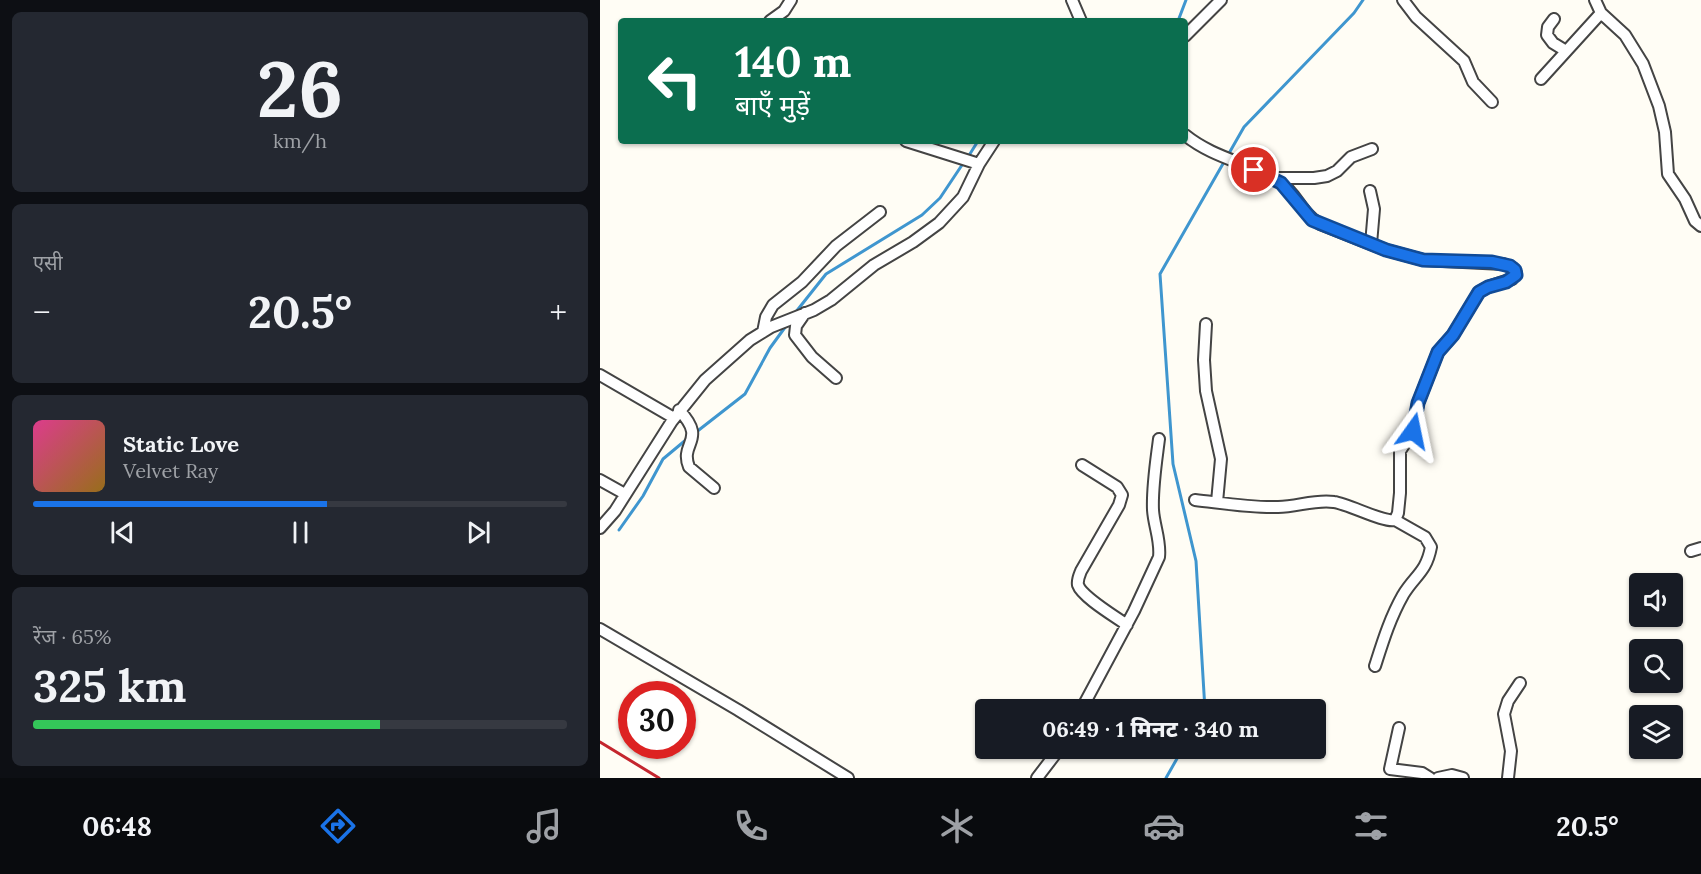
<!DOCTYPE html>
<html lang="hi">
<meta charset="utf-8">
<style>
body{margin:0;font-family:Lora,"Noto Sans Devanagari",serif;background:#242831;color:#f1f3f6;height:100vh;display:flex;flex-direction:column;font-size:22px;white-space:nowrap}
*{box-sizing:border-box;margin:0}
p{font-size:20px;color:#9ea1a6}
.icon{flex:none;width:33px;height:33px;fill:none;stroke:currentColor;stroke-width:2;stroke-linecap:round;stroke-linejoin:round}
.map{position:relative;flex:1;overflow:hidden}
.drawer{display:flex;flex-direction:column;gap:12px;padding:12px;background:#0d0f14;width:600px}
.drawer>*{flex:none}
.top-card{position:absolute;left:18px;top:18px;width:570px;height:126px;border-radius:6px;box-shadow:0 2px 4px #0004;background:#0b6e4f;color:#fff;overflow:hidden}
.tools{position:absolute;left:1029px;top:573px;display:grid;gap:12px}
.tools a{display:grid;place-items:center;width:54px;height:54px;border-radius:6px;background:#171b24;box-shadow:0 2px 4px #0004;font-size:30px}
.speed{position:absolute;left:18px;top:681px;display:flex;gap:12px;font-size:30px;font-weight:700;text-align:center}
.speed>*{display:grid;place-content:center;width:78px;height:78px;border-radius:50%;background:#171b24;box-shadow:0 2px 4px #0004;line-height:1}
.speed .limit{border:9px solid #d22;background:#fff;color:#111}
.pin{position:absolute;display:grid;place-items:center;width:51px;height:51px;color:#fff;margin:-26px;border:3px solid #fff;border-radius:50%;box-shadow:0 2px 6px #0007}
.me{position:absolute;width:66px;margin:-33px;rotate:12deg;stroke-linejoin:round;filter:drop-shadow(0 0 4px #0008)}
.turn{display:flex;align-items:center;gap:21px;height:126px;padding:0 18px;font-size:27px}
.turn .icon{width:78px;height:78px;stroke-width:2.5}
.turn b{display:block;font-size:42px;line-height:51px}
.big{font-size:45px;font-weight:800;line-height:1.1}
.drawer .widget{flex:1;display:flex;flex-direction:column;justify-content:center;gap:9px;min-width:0;padding:0 21px;border-radius:9px;background:#242831}
.drawer .dial{align-items:center;gap:0}
.dial b{font-size:78px;line-height:1}
.song{display:flex;align-items:center;gap:18px}
.cover{width:72px;height:72px;border-radius:9px;background:linear-gradient(135deg,hsl(330 70% 55%),hsl(40 70% 35%))}
.played{height:6px;border-radius:3px;background:linear-gradient(90deg,#1a73e8 55%,#363941 55%)}
.keys{display:flex;justify-content:space-around;direction:ltr}
.heat{display:flex;justify-content:space-between;align-items:center;font-size:33px;direction:ltr}
.charge{height:9px;border-radius:4px;background:linear-gradient(90deg,#34c759 65%,#363941 0)}
.trip{position:absolute;left:375px;top:699px;width:351px;height:60px;border-radius:6px;background:#171b24;box-shadow:0 2px 4px #0004;font-weight:800;line-height:60px;text-align:center}
.tabs{display:flex;height:96px;justify-content:space-around;align-items:center;background:#090b0e;color:#9ea1a6}
.tabs .icon{width:42px;height:42px}
.tabs .on{color:#1a73e8}
.tabs b{font-size:27px;color:#f1f3f6}
main{display:flex;flex:1;min-height:0}
.map>svg:first-child{display:block}
</style>
<main>
<section class="drawer">
<div class="widget dial"><b>26</b><p>km/h</p></div>
<div class="widget"><p>एसी</p>
<div class="heat"><a>−</a><b class="big">20.5°</b><a>+</a></div>
</div>
<div class="widget">
<div class="song"><i class="cover"></i><div><b>Static Love</b><p>Velvet Ray</p></div></div>
<div class="played"></div>
<div class="keys"><svg class="icon" aria-label="previous" viewBox="0 0 24 24"><path d="M18 5L8 12l10 7zM5 5v14"/></svg><svg class="icon" aria-label="pause" viewBox="0 0 24 24"><path d="M8 5v14M16 5v14"/></svg><svg class="icon" aria-label="next" viewBox="0 0 24 24"><path d="M6 5l10 7-10 7zM19 5v14"/></svg></div>
</div>
<div class="widget"><p>रेंज · 65%</p><b class="big">325 km</b><div class="charge"></div></div>
</section>
<div class="map">
<svg width="1101" height="778" viewBox="0 0 1101 778">
<rect width="100%" height="100%" fill="#fffdf5"/>
<g fill="none" stroke-linecap="round" stroke-linejoin="round">
<path stroke="#3f96cf" stroke-width="3" d="M578,21L586,0
M368,157L378,141
M195,313L226,274L322,215L340,198L364,162
M95,433L145,394L170,348L186,326
M19,530L43,496L63,459L87,439
M605,710L596,561L573,464L560,274L644,127L754,13L763,0
M566,778L583,748"/>
<defs>
<path id="minor" d="M472,0L481,21
M803,0L816,17L864,61L873,82L892,102
M995,0L1001,13L1025,35L1043,64L1059,106L1065,132L1068,174L1085,199L1095,221L1101,226
M954,19L948,27L947,35L953,43L966,51
M170,21L184,11L191,0
M585,36L621,0
M941,79L1001,13
M585,135C616,160 652,163 681,183C697,194 702,214 720,224L786,250L823,260L903,264L913,268L916,273L912,279L888,287L879,292L853,335L838,352L818,403L813,431L800,451V493L798,513L795,520C784,523 749,504 734,502C715,499 697,507 678,507C651,508 622,503 595,500
M306,141L379,164
M671,178H714L727,176L737,171L751,157L772,149
M770,191L774,209L771,244
M205,313L196,326L195,335L212,357L236,378
M606,324L604,360L606,391L621,459L617,502
M163,332L166,317L173,305L202,282L236,246L280,212
M0,375L74,418
M79,410C108,441 79,442 89,467L114,488
M482,465L517,487L522,495L519,505L481,571C479,576 477,580 478,585C482,597 516,617 527,625
M0,480L25,494
M0,528L15,511L72,421L105,380L150,340L171,327L214,310L231,300L274,265L313,242L339,223L363,197L379,164L394,141
M1091,551L1101,548
M0,629L138,710L248,778
M775,666C783,641 790,618 803,595C815,575 826,573 831,547L825,537L795,520
M481,710L534,611L559,557C561,541 554,526 553,510C552,487 556,463 559,439
M799,728L790,769L822,773L830,778
M437,778L460,748
M838,778L852,775L863,778
M908,778L911,751L904,714L908,701L920,683"/>
</defs>
<use href="#minor" stroke="#444" stroke-width="14"/>
<use href="#minor" stroke="#fff" stroke-width="10"/>
<path stroke="#c4262e" stroke-width="3" d="M0,742L59,778"/>
</g>
<g fill="none" stroke-linecap="round" stroke-linejoin="round">
<defs>
<path id="route" d="M654,170L681,183L712,220L786,250L823,260L892,262L910,266L915,270L916,275L906,282L888,287L879,292L853,335L838,352L818,403L813,431"/>
</defs>
<use href="#route" stroke="#114b97" stroke-width="15"/>
<use href="#route" stroke="#1a73e8" stroke-width="10"/>
</g>
</svg>
<div class="tools">
<a><svg class="icon" aria-label="sound" viewBox="0 0 24 24"><path d="M4 9h4l5-4v14l-5-4H4zM17 9q2 3 0 6"/></svg></a>
<a><svg class="icon" aria-label="search" viewBox="0 0 24 24"><circle cx="10" cy="10" r="6"/><path d="M15 15l6 6"/></svg></a>
<a><svg class="icon" aria-label="layers" viewBox="0 0 24 24"><path d="M12 4l9 5-9 5-9-5zM3 14l9 5 9-5"/></svg></a>
</div>
<div class="speed"><div class="limit">30</div></div>
<div class="pin" style="left:654px;top:170px;background:#d93025"><svg class="icon" aria-label="arrive" viewBox="0 0 24 24"><path d="M6 21V4h12l-3 4 3 4H6"/></svg></div>
<svg class="me" style="left:813px;top:431px" viewBox="-20 -20 40 40"><path d="M0-17L14 15 0 8-14 15z" fill="#1a73e8" stroke="#fff" stroke-width="4"/></svg>
<div class="trip">06:49 · 1 मिनट · 340 m</div>
<div class="top-card">
<div class="turn"><svg class="icon" aria-label="left" viewBox="0 0 24 24"><path d="M17 20v-9H6M10 6l-5 5 5 5"/></svg><div><b>140 m</b>बाएँ मुड़ें</div></div>
</div>
</div>
</main>
<nav class="tabs">
<b>06:48</b>
<svg class="icon on" aria-label="directions" viewBox="0 0 24 24"><path d="M12 3l9 9-9 9-9-9zM9 14v-3h6M13 9l2 2-2 2"/></svg>
<svg class="icon" aria-label="music" viewBox="0 0 24 24"><path d="M9 18V5l10-2v13"/><circle cx="6" cy="18" r="3"/><circle cx="16" cy="16" r="3"/></svg>
<svg class="icon" aria-label="phone" viewBox="0 0 24 24"><path d="M5 4h4l2 5-3 2q2 4 5 5l2-3 5 2v4C11 20 4 13 5 4z"/></svg>
<svg class="icon" aria-label="climate" viewBox="0 0 24 24"><path d="M12 3v18M4 7l16 10M4 17L20 7"/></svg>
<svg class="icon" aria-label="car" viewBox="0 0 24 24"><path d="M5 17H2v-5l4-1 3-4h7l3 4 3 1v5h-3M9 17h6M6 11h13"/><circle cx="7" cy="17" r="2"/><circle cx="17" cy="17" r="2"/></svg>
<svg class="icon" aria-label="filters" viewBox="0 0 24 24"><path d="M4 7h16M4 17h16"/><circle cx="9" cy="7" r="2"/><circle cx="15" cy="17" r="2"/></svg>
<b>20.5°</b>
</nav>
